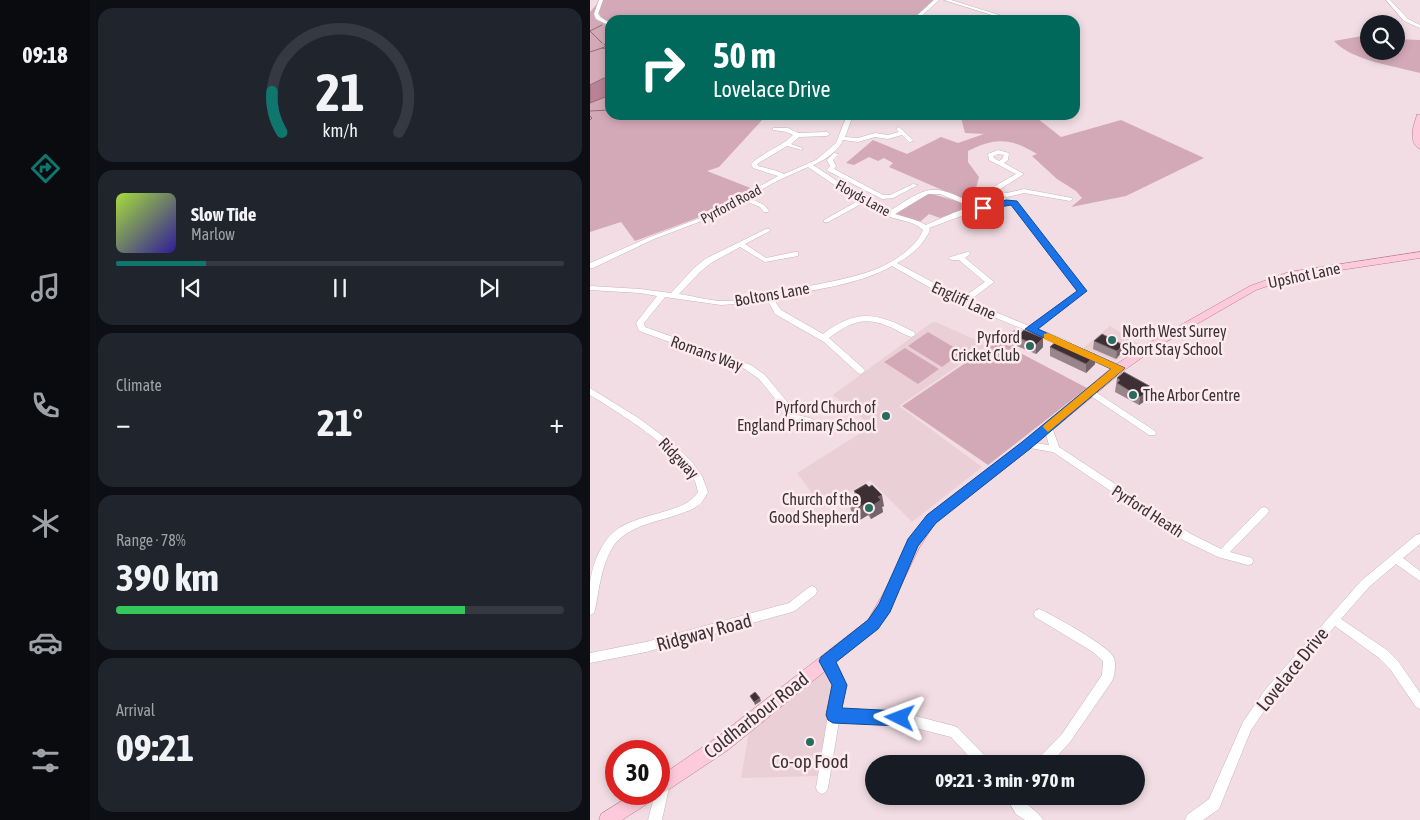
<!DOCTYPE html>
<meta charset="utf-8">
<style>
body{margin:0;font-family:"Asap Condensed",sans-serif;background:#20242c;color:#f1f3f6;height:100vh;display:flex;flex-direction:column;font-size:19px;white-space:nowrap}
*{box-sizing:border-box;margin:0}
p{font-size:16px;color:#9ea1a6}
.icon{flex:none;width:28px;height:28px;fill:none;stroke:currentColor;stroke-width:2;stroke-linecap:round;stroke-linejoin:round}
.map{position:relative;flex:1;overflow:hidden}
.drawer{display:flex;flex-direction:column;gap:8px;padding:8px;background:#0d0f14;width:500px}
.drawer>*{flex:none}
.banner{position:absolute;left:15px;top:15px;width:475px;height:105px;border-radius:15px;box-shadow:0 2px 8px #0003;background:#00695c;color:#fff;overflow:hidden}
.controls{position:absolute;left:770px;top:15px;display:grid;gap:10px}
.controls a{display:grid;place-items:center;width:45px;height:45px;border-radius:50%;background:#171b24;box-shadow:0 2px 8px #0003;font-size:25px}
.speed{position:absolute;left:15px;top:740px;display:flex;gap:10px;font-size:25px;font-weight:700;text-align:center}
.speed>*{display:grid;place-content:center;width:65px;height:65px;border-radius:50%;background:#171b24;box-shadow:0 2px 8px #0003;line-height:1}
.speed .limit{border:8px solid #d22;background:#fff;color:#111}
.pin{position:absolute;display:grid;place-items:center;width:42px;height:42px;color:#fff;margin:-21px;border-radius:10px;box-shadow:0 2px 8px #0006}
.me{position:absolute;width:55px;margin:-28px;rotate:273deg;stroke-linejoin:round;filter:drop-shadow(0 0 4px #0008)}
.turn{display:flex;align-items:center;gap:18px;height:105px;padding:0 25px;font-size:22px}
.turn .icon{width:65px;height:65px;stroke-width:2.5}
.turn b{display:block;font-size:35px;line-height:42px}
.big{font-size:38px;font-weight:700;line-height:1.1}
.drawer .card{flex:1;display:flex;flex-direction:column;justify-content:center;gap:8px;min-width:0;padding:0 18px;border-radius:15px;background:#20242c}
.drawer .dial{align-items:center;gap:0}
.dial svg{height:130px;overflow:visible;fill:none;stroke:#363941;stroke-width:7;stroke-linecap:round;text-anchor:middle}
.dial text{fill:#f1f3f6;stroke:none}
.song{display:flex;align-items:center;gap:15px}
.cover{width:60px;height:60px;border-radius:8px;background:linear-gradient(135deg,hsl(80 70% 55%),hsl(250 70% 35%))}
.played{height:5px;border-radius:2px;background:linear-gradient(90deg,#0f766e 20%,#363941 20%)}
.keys{display:flex;justify-content:space-around;direction:ltr}
.heat{display:flex;justify-content:space-between;align-items:center;font-size:28px;direction:ltr}
.charge{height:8px;border-radius:4px;background:linear-gradient(90deg,#34c759 78%,#363941 0)}
.trip{position:absolute;left:275px;top:755px;width:280px;height:50px;border-radius:25px;background:#171b24;box-shadow:0 2px 8px #0003;font-weight:700;line-height:50px;text-align:center}
main{display:flex;flex:1;min-height:0}
.menu{display:flex;flex-direction:column;width:90px;justify-content:space-around;align-items:center;background:#090b0e;color:#9ea1a6}
.menu .icon{width:35px;height:35px}
.menu .active{color:#0f766e}
.menu b{font-size:22px;color:#f1f3f6}
.map>svg:first-child{display:block}
</style>
<main>
<nav class="menu">
<b>09:18</b>
<svg class="icon active" aria-label="directions" viewBox="0 0 24 24"><path d="M12 3l9 9-9 9-9-9zM9 14v-3h6M13 9l2 2-2 2"/></svg>
<svg class="icon" aria-label="music" viewBox="0 0 24 24"><path d="M9 18V5l10-2v13"/><circle cx="6" cy="18" r="3"/><circle cx="16" cy="16" r="3"/></svg>
<svg class="icon" aria-label="phone" viewBox="0 0 24 24"><path d="M5 4h4l2 5-3 2q2 4 5 5l2-3 5 2v4C11 20 4 13 5 4z"/></svg>
<svg class="icon" aria-label="climate" viewBox="0 0 24 24"><path d="M12 3v18M4 7l16 10M4 17L20 7"/></svg>
<svg class="icon" aria-label="car" viewBox="0 0 24 24"><path d="M5 17H2v-5l4-1 3-4h7l3 4 3 1v5h-3M9 17h6M6 11h13"/><circle cx="7" cy="17" r="2"/><circle cx="17" cy="17" r="2"/></svg>
<svg class="icon" aria-label="filters" viewBox="0 0 24 24"><path d="M4 7h16M4 17h16"/><circle cx="9" cy="7" r="2"/><circle cx="15" cy="17" r="2"/></svg>
</nav>
<section class="drawer">
<div class="card dial"><svg viewBox="0 0 100 80">
<path d="M14 69A42 42 0 1 1 86 69"/>
<path d="M14 69A42 42 0 0 1 8 44" stroke="#0f766e"/>
<text x="50" y="56" font-size="32" font-weight="700">21</text>
<text x="50" y="72" font-size="11">km/h</text>
</svg></div>
<div class="card">
<div class="song"><i class="cover"></i><div><b>Slow Tide</b><p>Marlow</p></div></div>
<div class="played"></div>
<div class="keys"><svg class="icon" aria-label="previous" viewBox="0 0 24 24"><path d="M18 5L8 12l10 7zM5 5v14"/></svg><svg class="icon" aria-label="pause" viewBox="0 0 24 24"><path d="M8 5v14M16 5v14"/></svg><svg class="icon" aria-label="next" viewBox="0 0 24 24"><path d="M6 5l10 7-10 7zM19 5v14"/></svg></div>
</div>
<div class="card"><p>Climate</p>
<div class="heat"><a>−</a><b class="big">21°</b><a>+</a></div>
</div>
<div class="card"><p>Range · 78%</p><b class="big">390 km</b><div class="charge"></div></div>
<div class="card"><p>Arrival</p><b class="big">09:21</b></div>
</section>
<div class="map">
<svg width="830" height="820" viewBox="0 0 830 820">
<rect width="100%" height="100%" fill="#f1dde3"/>
<path fill="#eacfd7" d="M346,322L392,343L394,348L309,406L392,467L322,522L280,480L233,508L207,473L282,426L243,395L341,323Z
M520,326L552,346L525,361L493,348Z
M236,671L244,681L227,776L151,778L159,732L183,708Z"/>
<path fill="#d4a9b7" d="M11,0H346L322,20H20V24C8,16 7,14 11,0Z
M7,4L5,16L20,26V115H255L174,118L129,167L117,171L163,189L107,218L45,241L31,222L0,232V12Z
M772,36L779,37V51H806V39L830,40V73C805,66 762,61 744,41Z
M366,115H443L471,137L531,120L614,158L536,196L481,207L492,198L486,191L467,179L442,156L447,154C421,138 405,137 378,151V162L389,177L386,188L396,194L380,202L299,167L303,163L294,158L288,161L279,157L264,165L256,163L283,140L317,154L351,137L368,143L394,134L375,133L371,118Z
M338,193L385,206L350,218L339,214L330,222L305,214Z
M427,328L437,333L421,348L497,388L398,465L312,406Z
M338,332L372,352L352,367L318,346Z
M315,348L349,369L328,384L294,362Z"/>
<path fill="#b88495" stroke="#926b78" d="M14,78L20,79V95L0,103V85Z"/>
<g fill="none" stroke-linecap="round" stroke-linejoin="round">
<path stroke="#926b78" stroke-width="1" d="M12,25L0,31L12,43
M12,48L16,46L14,44
M0,52L12,48L20,49
M0,111L20,110
M0,116L2,118L0,120"/>
<defs>
<path id="minor" d="M9,0H13L8,14L10,17L20,23V26L6,19L4,14Z
M344,0H349L327,20H322Z
M354,0H361L425,20H418Z
M796,0H800L818,19L830,25V28L814,21Z
M257,115H263L255,137L268,138L285,133L298,135L309,132L306,129L309,127L324,141L319,142L312,135L298,139L285,137L268,142L253,140C249,150 234,161 223,165L272,197L299,211C315,202 334,185 353,191C366,194 374,201 387,201L405,186L426,174L399,160L398,154L408,150L419,153L418,160L414,163L434,174L407,191L417,193L434,189L482,198L483,199L480,201L434,193L417,197L403,194L391,204L377,205L350,194H338L305,214L328,221L336,225C361,214 398,196 426,202L496,291L446,328L480,342L481,344L480,346L477,347L360,299L302,266C269,285 221,290 183,298L191,310L233,334C268,308 287,313 324,332L325,334L324,336L321,337C312,334 304,328 295,325C273,316 257,324 239,338L274,369L275,371L271,374L268,373L234,342L185,314L177,299L158,303L131,305L75,297L54,323L55,327L161,365L175,375L208,415L223,419L224,426L223,428L214,433L206,431L201,418L169,379L155,369L49,331L46,323L67,296L50,293L0,290V286L50,289L81,293L104,268L115,259L176,229H180V231L155,244L176,258L205,252H208V256L175,262L150,247L121,263L110,272L89,294C102,296 117,300 130,301C155,302 181,294 206,289C232,283 259,279 284,270C302,263 326,248 333,230C325,222 314,221 303,218C292,214 282,209 273,203L238,222H234V220L268,201L218,167L189,180L158,197L174,205L179,211L178,212H174L170,207L153,200L122,217L64,239L3,268H0V263L60,237L118,215L188,176L163,168L161,164C173,152 191,147 203,135L197,132L183,130V128H198L208,133L237,132L240,134L237,136L209,137L201,144L212,148V150L197,146L167,164L168,166L187,171L194,174L226,160L246,143ZM408,154L414,155L412,159L409,161L404,158L403,156ZM416,204L422,205L488,291L439,326L379,301L404,282L375,258L380,254L379,252C377,252 360,257 358,258L362,260H369L395,282L372,298L307,263C321,256 334,244 340,230L339,228L382,212ZM211,422L216,423V425L213,426Z
M244,153L249,154L243,160L246,166L244,169L293,195H300L323,184L328,185L303,198L292,199L238,171L237,170L240,166L237,160Z
M495,350L532,366L533,368L529,371L526,370L492,355L491,353L492,351Z
M0,388L50,419L87,447L102,462L112,476L118,492C116,495 114,499 112,502C108,507 101,510 95,512C71,522 35,524 21,550C11,568 9,590 5,610L4,613L0,615C0,605 0,594 0,584C2,564 12,539 29,528C44,519 60,516 76,511C89,507 101,503 108,492C107,488 106,484 105,481C91,451 28,412 0,395Z
M501,389L565,431L566,433L565,435H559L498,394L497,392L498,390Z
M458,424L462,427L469,447L601,534L631,549L671,508L674,507L677,508L679,511L677,514L640,552L662,558L663,561L662,564L658,565L628,557L593,540L463,452L434,447L432,445L434,443L437,442L459,445L454,427Z
M830,534V544L813,558L830,571V581L806,564L779,587L751,619L797,650L808,661L830,693V709L826,707L800,669L789,658L745,626L683,698L661,730L629,809L613,820H595L597,815L619,799L653,722L675,690L771,581L826,535Z
M222,586L226,588L227,591L226,594L206,610L202,612L56,652L0,663V653L56,642L199,603L218,588Z
M449,609C461,614 521,647 524,658C526,664 525,675 522,681L480,742L460,764H445L447,760L472,734L512,675L513,661L503,652L445,617L444,614L445,611Z
M236,656C246,659 254,675 255,685C255,693 252,702 251,710L310,712L364,726L368,728L399,760L401,764H386L361,737L310,724L249,721L238,788L236,792L232,794L228,792L226,788L243,685L239,674L230,661L232,657Z
M74,777L78,779L80,783L72,820H58L65,794H69V780Z
M415,796H429C436,805 449,812 453,820H435L426,814Z"/>
<path id="major" d="M827,115H830V149C818,143 823,126 827,115Z
M830,252V258L704,277L666,290L567,347L533,371L441,448L345,523L329,548L303,602L288,628L138,750L75,792L69,794H68L69,777L126,738L278,620L293,594L320,540L337,515L433,442L525,365L559,343L660,286L699,272Z
M43,794H65L63,800L32,820H9L11,814Z"/>
</defs>
<use href="#minor" stroke="#c8b5bb" stroke-width="1"/>
<use href="#major" stroke="#b87d91" stroke-width="1"/>
<use href="#minor" fill="#fff" fill-rule="evenodd"/>
<use href="#major" fill="#fdcadb" fill-rule="evenodd"/>
</g>
<path fill="#98868c" d="M427,337L453,347L446,354L427,346Z
M504,341L533,345L531,353L526,359L503,349Z
M460,347L505,364L496,373L460,356Z
M527,378L563,388L561,397L549,405L525,392Z
M264,491L294,506L292,507L293,512L281,519L278,515L270,520L261,511L259,500L265,496Z"/>
<path fill="#746368" d="M453,338V347L446,354V345Z
M533,345L531,353L526,359L527,351Z
M506,355L505,364L496,373V364Z
M563,388L561,397L549,405L550,397Z
M292,495L294,506L292,507L293,512L281,519L279,508L288,497Z
M275,504L278,515L270,520L267,509Z
M170,698L171,701L165,705L164,702Z"/>
<path fill="#3e2f34" stroke="#746368" d="M434,330L453,338L446,345L427,337Z
M512,334L533,345L527,351L504,341Z
M469,339L506,355L496,364L460,347Z
M534,372L563,388L550,397L527,383L530,380L527,378Z
M276,484L279,487L282,485L292,495L288,497L291,500L279,508L275,504L267,509L259,500L267,494L264,491Z
M165,692L170,698L164,702L160,696Z"/>
<path fill="#1a73e8" stroke="#114b97" d="M416,200L427,201L497,291L448,329L535,368L441,448L346,523L328,546L300,612L288,629L246,662L257,685L252,708L310,711L316,713L318,718L316,723L310,726L243,723L238,720L236,715L242,685L229,661L231,657L278,620L289,604L318,539L337,515L432,442L521,369L435,329L487,291L421,205L393,210L389,208Z"/>
<path fill="#f59e0b" d="M458,333L535,368L458,432L453,427L454,425L521,369L454,339V334Z"/>
<g fill="#276c5e" stroke="#feebf0" stroke-width="2">
<circle cx="522" cy="340" r="5"/>
<circle cx="440" cy="346" r="5"/>
<circle cx="543" cy="395" r="5"/>
<circle cx="296" cy="416" r="5"/>
<circle cx="279" cy="508" r="5"/>
<circle cx="220" cy="742" r="5"/>
</g>
<g text-anchor="middle" dominant-baseline="central" stroke-width="5" stroke-linejoin="round" paint-order="stroke">
<g font-size="14" fill="#3a3234" stroke="#feebf0">
<text transform="translate(273 198) rotate(29)">Floyds Lane</text>
<text transform="translate(141 204) rotate(-28)">Pyrford Road</text>
</g>
<g font-size="16" fill="#3a3234" stroke="#feebf0">
<text transform="translate(714 275) rotate(-12)">Upshot Lane</text>
<text transform="translate(182 294) rotate(-10)">Boltons Lane</text>
<text transform="translate(374 300) rotate(25)">Engliff Lane</text>
<text transform="translate(117 353) rotate(20)">Romans Way</text>
<text transform="translate(89 458) rotate(46)">Ridgway</text>
<text transform="translate(558 511) rotate(33)">Pyrford Heath</text>
</g>
<g font-size="16" fill="#3a3234" stroke="#feebf0" text-anchor="end">
<text x="532" y="331" text-anchor="start">North West Surrey<tspan x="532" dy="18">Short Stay School</tspan></text>
<text x="430" y="337">Pyrford<tspan x="430" dy="18">Cricket Club</tspan></text>
<text x="553" y="395" text-anchor="start">The Arbor Centre</text>
<text x="286" y="407">Pyrford Church of<tspan x="286" dy="18">England Primary School</tspan></text>
<text x="269" y="499">Church of the<tspan x="269" dy="18">Good Shepherd</tspan></text>
</g>
<g font-size="19" fill="#3a3234" stroke="#feebf0">
<text transform="translate(114 632) rotate(-15)">Ridgway Road</text>
<text transform="translate(702 669) rotate(-51)">Lovelace Drive</text>
<text transform="translate(166 715) rotate(-38)">Coldharbour Road</text>
</g>
<g font-size="19" fill="#3a3234" stroke="#feebf0">
<text x="220" y="761">Co-op Food</text>
</g>
</g>
</svg>
<div class="controls">
<a><svg class="icon" aria-label="search" viewBox="0 0 24 24"><circle cx="10" cy="10" r="6"/><path d="M15 15l6 6"/></svg></a>
</div>
<div class="speed"><div class="limit">30</div></div>
<div class="pin" style="left:393px;top:208px;background:#d93025"><svg class="icon" aria-label="arrive" viewBox="0 0 24 24"><path d="M6 21V4h12l-3 4 3 4H6"/></svg></div>
<svg class="me" style="left:310px;top:718px" viewBox="-20 -20 40 40"><path d="M0-17L14 15 0 8-14 15z" fill="#1a73e8" stroke="#fff" stroke-width="4"/></svg>
<div class="trip">09:21 · 3 min · 970 m</div>
<div class="banner">
<div class="turn"><svg class="icon" aria-label="right" viewBox="0 0 24 24"><path d="M7 20v-9h11M14 6l5 5-5 5"/></svg><div><b>50 m</b>Lovelace Drive</div></div>
</div>
</div>
</main>
